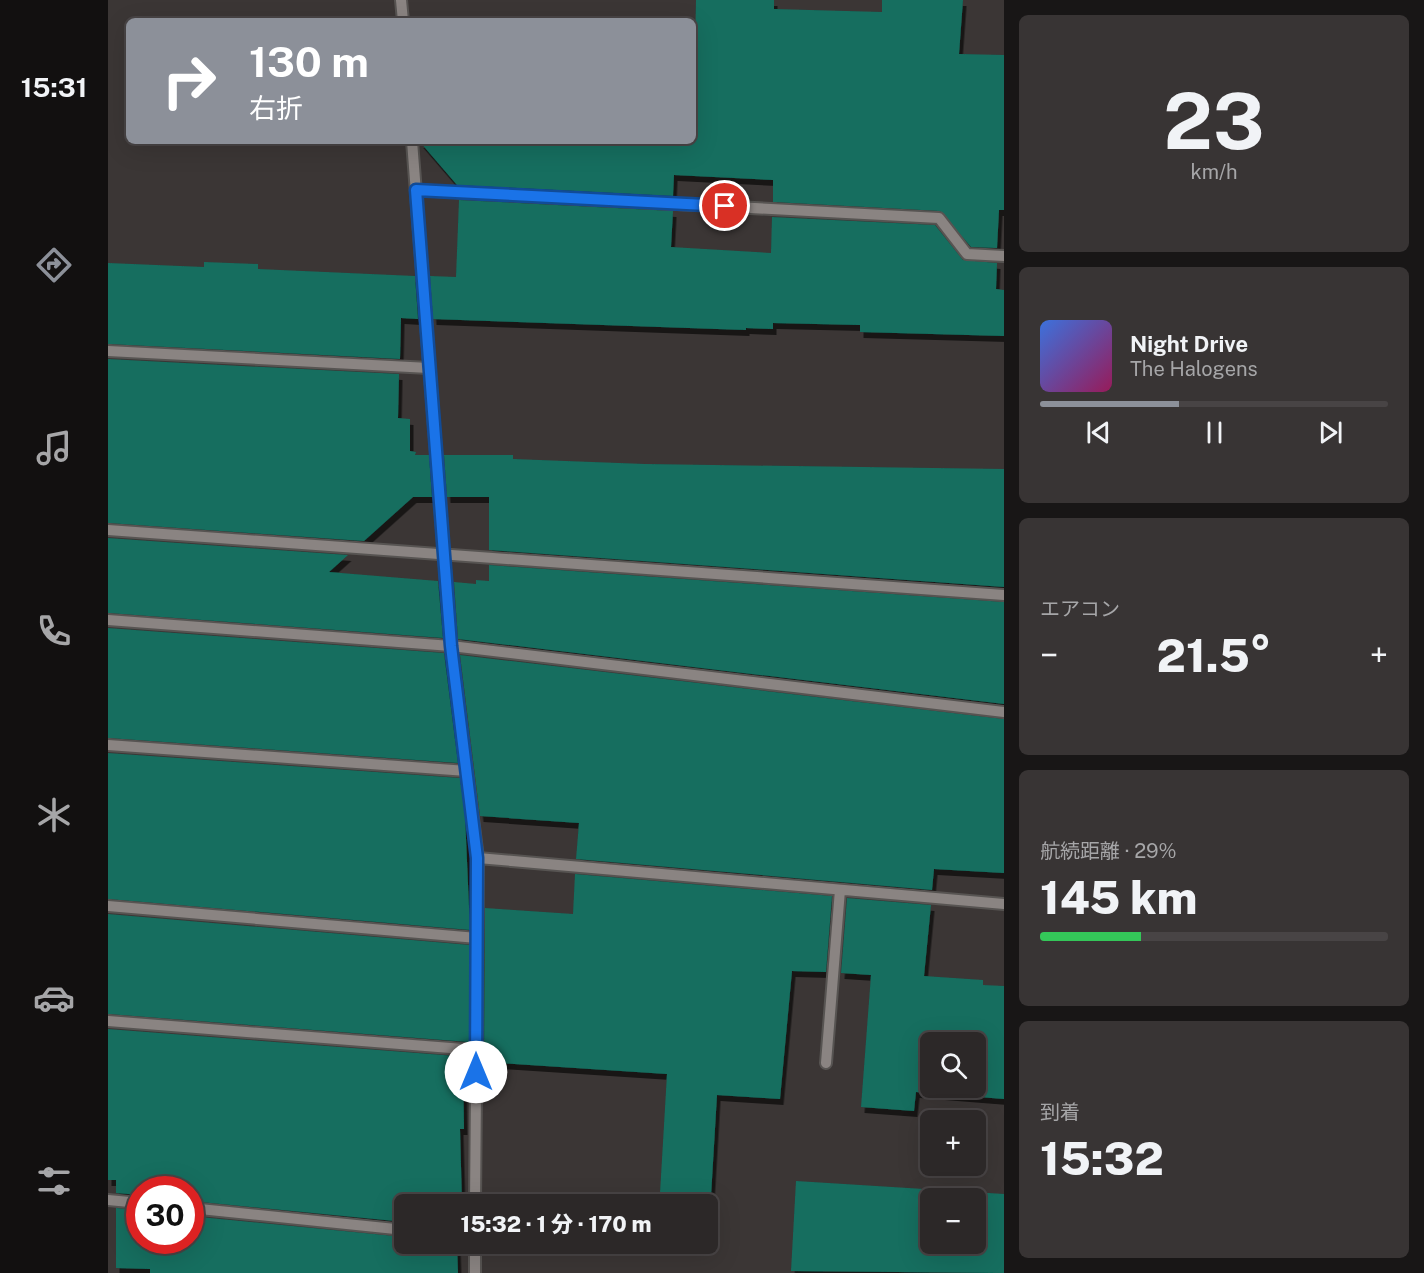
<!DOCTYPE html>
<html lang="ja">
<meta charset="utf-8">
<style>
body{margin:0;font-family:"Public Sans","Noto Sans JP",sans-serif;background:#383434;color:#f1f3f6;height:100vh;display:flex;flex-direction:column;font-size:22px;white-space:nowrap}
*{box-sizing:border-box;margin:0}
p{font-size:20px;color:#a6a6a8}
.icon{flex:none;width:33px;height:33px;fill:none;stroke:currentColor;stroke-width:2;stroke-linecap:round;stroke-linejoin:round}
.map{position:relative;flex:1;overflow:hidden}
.side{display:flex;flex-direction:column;gap:15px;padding:15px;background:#181616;width:420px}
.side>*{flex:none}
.guide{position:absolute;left:18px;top:18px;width:570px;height:126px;border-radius:9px;box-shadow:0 6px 24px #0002,0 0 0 2px #484445;background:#8c9099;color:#fff;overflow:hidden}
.fabs{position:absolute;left:812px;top:1032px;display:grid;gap:12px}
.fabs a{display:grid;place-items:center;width:66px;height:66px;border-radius:9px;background:#2c2828;box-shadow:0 6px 24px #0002,0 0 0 2px #484445;font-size:30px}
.speed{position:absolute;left:18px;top:1176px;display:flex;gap:12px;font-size:30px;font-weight:700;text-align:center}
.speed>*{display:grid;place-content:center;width:78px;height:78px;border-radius:50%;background:#2c2828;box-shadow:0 6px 24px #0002,0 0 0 2px #484445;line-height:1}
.speed .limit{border:9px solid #d22;background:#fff;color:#111}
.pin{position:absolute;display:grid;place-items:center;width:51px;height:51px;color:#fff;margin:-26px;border:3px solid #fff;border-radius:50%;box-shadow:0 2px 6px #0007}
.me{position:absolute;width:66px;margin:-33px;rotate:0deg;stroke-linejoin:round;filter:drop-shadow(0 0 4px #0008)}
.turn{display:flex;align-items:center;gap:21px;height:126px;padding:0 24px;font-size:27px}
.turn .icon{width:78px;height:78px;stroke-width:2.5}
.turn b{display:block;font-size:42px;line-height:51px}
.big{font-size:45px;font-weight:800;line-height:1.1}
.side .widget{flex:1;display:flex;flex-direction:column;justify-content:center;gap:9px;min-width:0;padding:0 21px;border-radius:9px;background:#383434}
.side .dial{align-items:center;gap:0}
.dial b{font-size:78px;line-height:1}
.song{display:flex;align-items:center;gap:18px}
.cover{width:72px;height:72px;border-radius:9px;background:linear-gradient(135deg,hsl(220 70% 55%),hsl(330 70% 35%))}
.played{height:6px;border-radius:3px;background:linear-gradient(90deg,#8c9099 40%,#484445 40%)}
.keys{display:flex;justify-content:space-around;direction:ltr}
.heat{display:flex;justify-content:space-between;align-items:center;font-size:33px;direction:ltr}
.charge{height:9px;border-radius:4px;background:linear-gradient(90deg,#34c759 29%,#484445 0)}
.trip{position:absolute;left:286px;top:1194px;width:324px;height:60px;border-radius:9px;background:#2c2828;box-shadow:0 6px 24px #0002,0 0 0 2px #484445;font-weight:800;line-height:60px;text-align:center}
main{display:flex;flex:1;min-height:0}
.dock{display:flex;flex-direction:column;width:108px;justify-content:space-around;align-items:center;background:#121010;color:#a6a6a8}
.dock .icon{width:42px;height:42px}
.dock .on{color:#8c9099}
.dock b{font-size:27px;color:#f1f3f6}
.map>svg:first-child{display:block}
</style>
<main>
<nav class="dock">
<b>15:31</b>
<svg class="icon on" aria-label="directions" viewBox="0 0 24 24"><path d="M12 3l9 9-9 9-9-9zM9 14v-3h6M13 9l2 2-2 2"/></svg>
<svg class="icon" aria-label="music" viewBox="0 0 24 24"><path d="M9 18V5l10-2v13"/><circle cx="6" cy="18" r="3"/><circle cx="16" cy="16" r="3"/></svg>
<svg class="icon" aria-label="phone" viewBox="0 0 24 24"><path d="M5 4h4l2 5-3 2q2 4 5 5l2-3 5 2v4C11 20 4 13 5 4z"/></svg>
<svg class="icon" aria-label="climate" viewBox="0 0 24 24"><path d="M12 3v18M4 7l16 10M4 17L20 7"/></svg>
<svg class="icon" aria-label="car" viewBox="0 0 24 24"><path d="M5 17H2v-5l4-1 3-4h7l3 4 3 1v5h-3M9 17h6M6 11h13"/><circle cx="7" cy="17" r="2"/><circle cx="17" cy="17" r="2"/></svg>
<svg class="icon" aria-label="filters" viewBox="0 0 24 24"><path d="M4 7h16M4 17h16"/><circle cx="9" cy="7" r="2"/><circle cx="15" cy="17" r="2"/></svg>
</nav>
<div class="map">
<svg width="896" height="1273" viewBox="0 0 896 1273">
<defs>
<filter id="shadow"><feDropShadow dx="3.5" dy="6" stdDeviation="0" flood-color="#0009"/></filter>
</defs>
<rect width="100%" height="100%" fill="#3b3635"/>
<path fill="#146e5f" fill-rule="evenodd" filter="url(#shadow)" d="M588,0H666V9L774,12V0H855L851,54L896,55V210H891L889,248L863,247L832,211L665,202V180L566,175L565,196L349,185L312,142L585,141Z
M351,200L565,211L563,247L663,253L664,217L827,225L855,260L889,263L888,289L896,290V336L752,332V325L665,323V329L638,328V330L325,319L322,276L348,277Z
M96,262L150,264V269L307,276L310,319L293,318L292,359L0,344V263L96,267Z
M0,359L291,374L290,418L302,419V451L308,452L307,455H321L324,497H305L256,541L0,523Z
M336,455H405V459L537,464L896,469V587L381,550V497H339Z
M0,538L240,555L221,572L330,581L335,638L0,613Z
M381,565L896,602V704L350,639L346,582L368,584V580L381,581Z
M0,628L336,653L350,763L0,738Z
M352,655L896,719V873L826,869L824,890L468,859L471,823L372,816Z
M0,753L352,778L357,815L362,930L0,899Z
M467,874L724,896L718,972L684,971L672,1099L609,1095L603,1196L552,1193L559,1074L376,1062L377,908L465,914Z
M739,898L823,905L816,976L875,980V985L896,986V1099L808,1092L806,1111L753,1107L763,975L733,973ZM822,1042H867V1088H822Z
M0,914L362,945L361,1042L0,1014Z
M0,1029L361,1057V1061H355L356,1129H352L354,1204H297V1222L82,1201V1190H32V1195L8,1193V1180H0Z
M688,1181L896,1194V1273L683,1271ZM822,1198H867V1244H822Z
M8,1208L32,1210V1240H82V1216L297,1237V1244H349L350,1273H42V1269L8,1268Z"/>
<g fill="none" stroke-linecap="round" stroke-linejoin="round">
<defs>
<path id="minor" d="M293,0L295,21
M304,141L343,646L370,858L367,1204
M308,190L831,218L859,254L896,256
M0,351L321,368
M0,530L896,595
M0,620L343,646L896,712
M0,745L359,771
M370,858L896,904
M0,906L369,938
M0,1021L368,1050
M718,1063L732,890
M0,1200L32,1203
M82,1208L297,1230
M367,1273V1244"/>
</defs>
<use href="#minor" stroke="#575452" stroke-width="14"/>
<use href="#minor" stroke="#8a8482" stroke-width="10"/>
</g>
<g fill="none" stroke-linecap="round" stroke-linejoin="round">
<defs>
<path id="route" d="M368,1072L369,858L343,646L308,190L617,206"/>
</defs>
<use href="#route" stroke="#114b97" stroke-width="15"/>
<use href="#route" stroke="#1a73e8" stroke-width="10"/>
</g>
</svg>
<div class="fabs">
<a><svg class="icon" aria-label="search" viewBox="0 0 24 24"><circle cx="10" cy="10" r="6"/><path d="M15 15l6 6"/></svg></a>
<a>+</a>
<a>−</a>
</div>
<div class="speed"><div class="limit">30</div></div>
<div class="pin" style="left:617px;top:206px;background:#d93025"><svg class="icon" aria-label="arrive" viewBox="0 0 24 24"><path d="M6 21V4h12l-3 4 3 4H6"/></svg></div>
<svg class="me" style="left:368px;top:1072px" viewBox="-20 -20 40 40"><circle r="19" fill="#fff"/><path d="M0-13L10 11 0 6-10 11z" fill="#1a73e8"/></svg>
<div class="trip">15:32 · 1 分 · 170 m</div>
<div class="guide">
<div class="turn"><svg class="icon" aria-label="right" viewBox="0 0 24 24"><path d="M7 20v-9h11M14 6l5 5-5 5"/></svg><div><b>130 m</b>右折</div></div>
</div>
</div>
<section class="side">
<div class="widget dial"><b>23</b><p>km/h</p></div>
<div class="widget">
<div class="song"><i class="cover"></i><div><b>Night Drive</b><p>The Halogens</p></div></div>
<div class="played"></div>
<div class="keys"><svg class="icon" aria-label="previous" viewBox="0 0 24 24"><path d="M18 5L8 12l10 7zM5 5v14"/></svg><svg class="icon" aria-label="pause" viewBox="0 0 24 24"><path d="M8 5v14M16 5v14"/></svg><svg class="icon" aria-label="next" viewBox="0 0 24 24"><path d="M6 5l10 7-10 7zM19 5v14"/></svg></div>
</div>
<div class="widget"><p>エアコン</p>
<div class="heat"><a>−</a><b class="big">21.5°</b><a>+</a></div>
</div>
<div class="widget"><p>航続距離 · 29%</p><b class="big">145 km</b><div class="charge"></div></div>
<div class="widget"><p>到着</p><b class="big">15:32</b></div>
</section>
</main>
